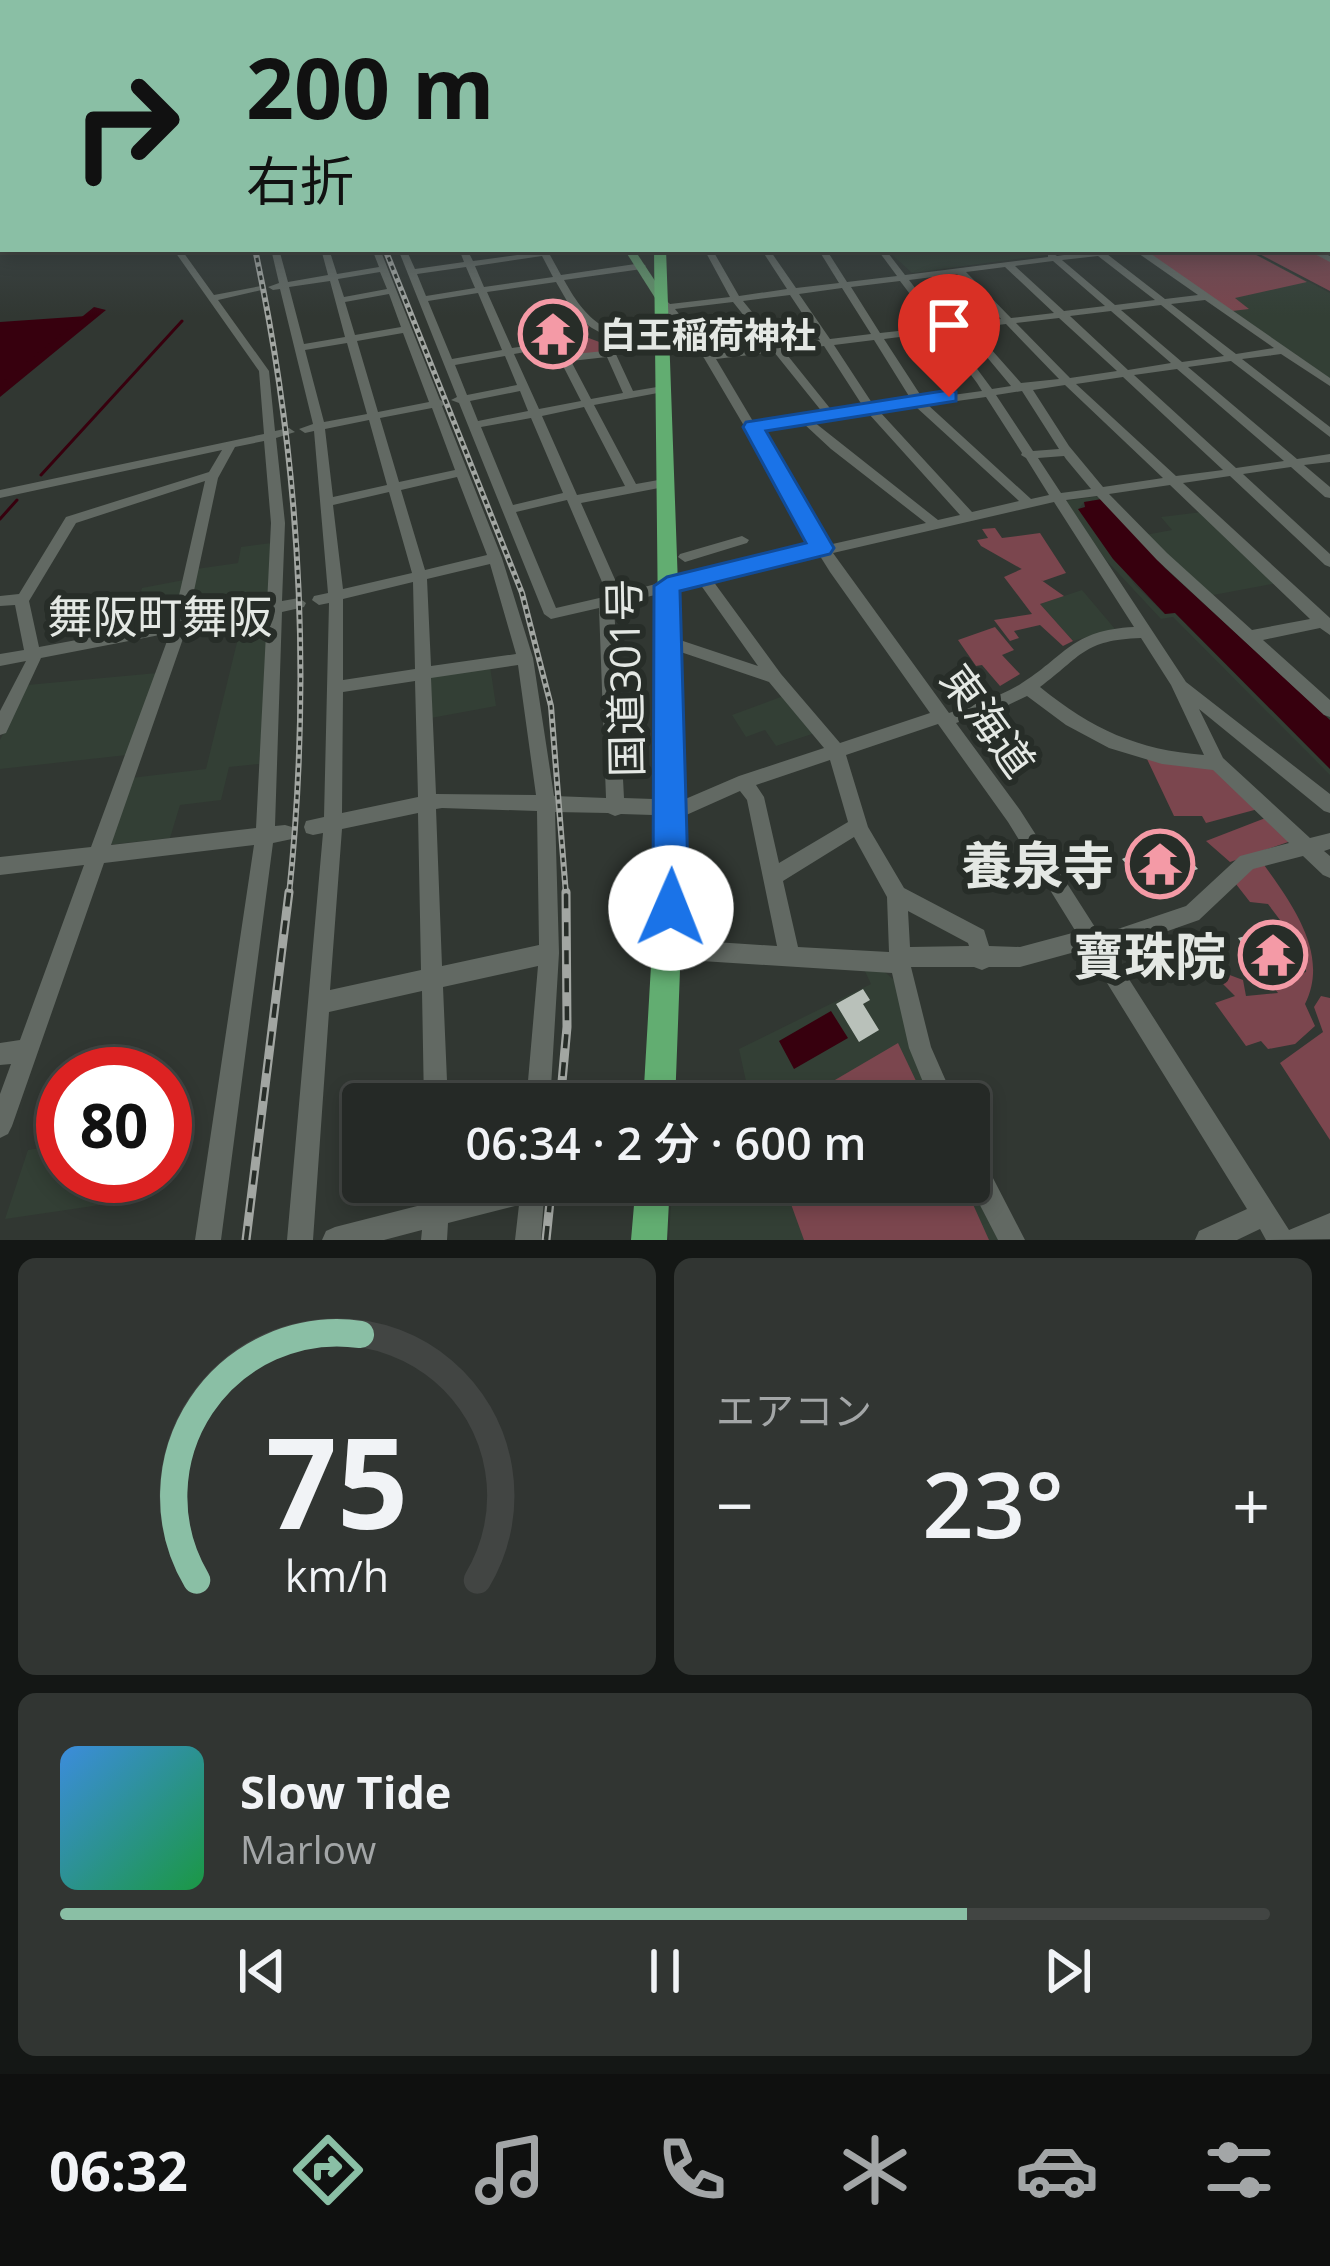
<!DOCTYPE html>
<html lang="ja">
<meta charset="utf-8">
<style>
body{margin:0;font-family:"Open Sans","Noto Sans JP",sans-serif;background:#313532;color:#f1f3f6;height:100vh;display:flex;flex-direction:column;font-size:45px;white-space:nowrap}
*{box-sizing:border-box;margin:0}
p{font-size:39px;color:#a3a6a7}
.icon{flex:none;width:66px;height:66px;fill:none;stroke:currentColor;stroke-width:2;stroke-linecap:round;stroke-linejoin:round}
.map{position:relative;height:1240px;overflow:hidden}
.panel{display:flex;flex-direction:column;gap:18px;padding:18px;background:#141715;flex:1}
.panel>*{flex:none}
.top-card{position:absolute;left:0px;top:0px;width:1332px;height:252px;box-shadow:0 6px 18px #0003,0 0 0 3px #424543;background:#8abfa5;color:#111;overflow:hidden}
.speed{position:absolute;left:36px;top:1047px;display:flex;gap:24px;font-size:60px;font-weight:700;text-align:center}
.speed>*{display:grid;place-content:center;width:156px;height:156px;border-radius:50%;background:#252926;box-shadow:0 6px 18px #0003,0 0 0 3px #424543;line-height:1}
.speed .limit{border:18px solid #d22;background:#fff;color:#111}
.pin{position:absolute;display:grid;place-items:center;width:102px;height:102px;color:#fff;margin:-123px -51px;border-radius:50% 50% 50% 0;rotate:-45deg;box-shadow:0 0 12px #0007}
.pin .icon{rotate:45deg}
.me{position:absolute;width:132px;margin:-66px;rotate:1deg;stroke-linejoin:round;filter:drop-shadow(0 0 9px #0008)}
.turn{display:flex;align-items:center;gap:42px;height:252px;padding:0 48px;font-size:54px}
.turn .icon{width:156px;height:156px;stroke-width:2.5}
.turn b{display:block;font-size:84px;line-height:102px}
.big{font-size:90px;font-weight:600;line-height:1.1}
.panel .card{flex:1;display:flex;flex-direction:column;justify-content:center;gap:18px;min-width:0;padding:0 42px;border-radius:18px;background:#313532}
.panel .dial{align-items:center;gap:0}
.dial svg{height:312px;overflow:visible;fill:none;stroke:#424543;stroke-width:7;stroke-linecap:round;text-anchor:middle}
.dial text{fill:#f1f3f6;stroke:none}
.song{display:flex;align-items:center;gap:36px}
.cover{width:144px;height:144px;border-radius:18px;background:linear-gradient(135deg,hsl(210 70% 55%),hsl(140 70% 35%))}
.played{height:12px;border-radius:6px;background:linear-gradient(90deg,#8abfa5 75%,#424543 75%)}
.keys{display:flex;justify-content:space-around;direction:ltr}
.heat{display:flex;justify-content:space-between;align-items:center;font-size:66px;direction:ltr}
.panel .tiles{flex:1;display:grid;gap:18px;grid-template-columns:1fr 1fr}
.card:last-child{grid-column:span 2}
.trip{position:absolute;left:342px;top:1083px;width:648px;height:120px;border-radius:12px;background:#252926;box-shadow:0 6px 18px #0003,0 0 0 3px #424543;font-weight:600;line-height:120px;text-align:center}
.tabs{display:flex;height:192px;justify-content:space-around;align-items:center;background:#0f100f;color:#a3a6a7}
.tabs .icon{width:84px;height:84px}
.tabs .current{color:#8abfa5}
.tabs b{font-size:54px;color:#f1f3f6}
.map>svg:first-child{display:block}
</style>
<div class="map">
<svg width="1330" height="1240" viewBox="0 0 1330 1240">
<rect width="100%" height="100%" fill="#313732"/>
<path fill="#333f35" d="M886,249H1039L1046,255L912,273Z
M1247,249L1330,293V381L1140,250Z
M1101,496L1330,715V720L1165,568L1102,499L1084,502L1079,509L1136,586L1165,614L1174,612L1330,769V775L1173,617L1161,619L1106,560L1065,501Z
M1202,512L1278,583L1208,596L1145,535L1172,530L1161,517Z
M271,543L270,604L185,620L196,569L238,563L241,547Z
M184,580L174,622L129,630L142,588Z
M1082,590L1115,629L1073,641L1040,604Z
M270,613L259,764L229,767L221,800L180,805L170,838L107,845L131,778L206,769L243,618Z
M490,666L496,706L431,718L429,677Z
M157,673L127,755L0,769V740L27,685Z
M786,695L818,732L776,746L765,730L746,737L732,715Z
M863,967L880,968L900,985L936,1104H751L739,1049L871,984Z
M63,1123V1176H108L100,1205L5,1219L28,1150L55,1146Z
M679,1182H969L1004,1240H669L672,1184Z"/>
<path fill="#7b464e" d="M1154,249H1245L1307,282L1235,298L1249,309L1232,311L1148,253Z
M1250,249H1306L1330,261V291Z
M565,313L589,326L586,337L602,343L606,352L555,357L546,346L545,317Z
M995,528L1002,538L1040,533L1066,573L1043,581L981,546L977,540L988,538L982,529Z
M1024,568L1064,596L1040,604L1073,641L1063,646L1040,625L1014,631L1019,638L1010,641L994,620L1032,614L1004,577Z
M995,627L1014,650L1002,655L1020,674L1000,686L982,665L976,666L958,640Z
M1147,759L1211,766L1258,809L1206,823L1202,816H1174Z
M1268,817L1291,841L1230,862L1206,841Z
M1262,862C1292,904 1330,954 1305,1004L1315,1026L1295,1044L1268,1049L1261,1041L1246,1046L1215,1003L1235,996L1220,981L1227,974L1243,980L1246,996L1278,993L1270,982L1306,972L1305,953L1268,904L1250,902L1232,879Z
M1321,996L1330,998V1140L1280,1063L1323,1032L1314,1007Z
M898,1043L927,1104H794Z
M783,1182H963L989,1240H804Z"/>
<path fill="#37000e" d="M87,316L0,387V322Z
M1102,499L1165,568L1330,720V769L1175,613L1165,614L1113,559L1078,509L1085,507L1084,502Z
M831,1011L848,1038L794,1069L779,1041Z"/>
<g fill="none" stroke-linecap="round" stroke-linejoin="round">
<path stroke="#37000e" stroke-width="3" d="M41,475L182,321
M0,519L17,500"/>
<path fill="#37000e" fill-rule="evenodd" d="M94,307L106,310L0,397V384Z"/>
</g>
<path fill="#b9c1ba" d="M1165,832L1198,869L1146,887L1122,859L1137,852L1133,847Z
M1268,930L1279,945L1287,943L1304,965L1295,967L1299,973L1268,980L1238,938Z
M863,989L870,1000L863,1004L879,1030L859,1042L836,1004Z"/>
<g fill="none" stroke-linecap="round" stroke-linejoin="round">
<path fill="#626963" fill-rule="evenodd" d="M3,166V172L0,173V167Z
M0,184H3V188H0Z
M0,196H3V200H0Z
M173,249H181L214,295L261,286L266,289L218,300L269,371L275,431L289,428L295,432L276,438L285,523L282,601L299,598L306,603L304,607L282,612L275,826L285,825L292,827L294,833L292,839L273,843L221,1240H195L254,845L104,863L12,1126L8,1134L0,1138V1094L11,1064L0,1065V1043L20,1040L84,865L0,875V857L91,847L170,633L41,658L6,733L0,735V711L26,661L0,666V654L24,650L15,605L0,606V596L19,594L66,517L209,472L222,450L0,498V490L264,434L259,371ZM264,441L271,523L267,604L188,619L218,478L235,447ZM205,481L173,622L39,647L29,601L76,523ZM267,614L256,828L111,845L186,630Z
M271,249H279L288,282L328,275L321,249H329L337,274L379,267L372,249H380L440,400L448,403L442,406L502,558L533,658L554,796L606,798L599,608L551,619L544,614L459,403L451,400L457,397L398,249H406L415,269L464,262L459,249H467L473,261L539,252L538,249H580L550,255L561,275L642,263L646,266L642,269L564,280C590,327 609,336 661,337L665,338V342C631,344 598,340 575,313L547,318L546,334L555,356L604,351L605,348H613L633,391L663,386L669,389L663,392L594,405L636,484L664,479L670,483L664,487L581,503L621,593L702,572L816,548L704,358L665,311L658,308L661,306L656,299L661,296L670,304L730,297L704,249H712L739,296L787,289L761,249H769L796,288L839,283L818,249H826L847,282L897,276L877,249H885L905,275L1048,257V253L1051,252L1057,256L1092,251V249H1144L1330,378V386L1281,354L1242,359L1330,427V437L1231,361L1188,367L1297,459L1330,454V462L1304,465L1330,487V498L1325,497L1291,467L1243,474L1330,554V567L1325,565L1230,476L1183,483L1330,618V635L1320,628L1263,640L1330,700V717L1324,715L1157,560L1097,496L1066,500L1186,682L1330,794V813L1324,811L1199,709L1223,758L1310,838L1330,833V849L1324,851L1330,856V878L1323,875L1303,856L1253,869L1199,920L1111,951L1289,1230L1330,1213V1239L1266,1240L1260,1229L1237,1240H1195L1199,1231L1247,1209L1086,949L1020,967H989L982,970L974,967H911L931,1047L956,1104H932L909,1048L892,973L670,959L663,956L660,949L663,942L670,939L777,946L747,800L740,791L684,816L621,814L615,816L608,813L555,812L559,953L550,1104H526L538,966L443,987L448,1104H424L422,991L329,1012L313,1240H287L323,833L313,835L306,833L304,827L306,821L324,817L329,603L319,605L312,600L314,596L328,593L314,431L305,433L299,429L313,424L280,289L273,290L268,287L279,283ZM1134,250L1135,251L1198,295L1165,299L1107,254ZM542,256L553,277L484,287L475,266ZM1098,256L1155,300L1115,305L1062,260ZM1053,261L1105,306L1064,311L1015,266ZM466,267L475,288L426,296L417,274ZM1005,267L1054,313L1011,318L966,272ZM380,272L387,289L344,297L338,279ZM957,274L1001,319L944,326L909,280ZM330,281L345,337L304,344L289,287ZM900,281L935,327L880,333L851,287ZM556,282L571,308L539,314L536,334L540,344L512,348L487,292ZM842,288L871,334L830,339L799,294ZM478,293L502,350L452,359L428,301ZM389,294L401,327L355,335L345,302ZM790,295L820,340L779,345L743,301ZM1205,300L1274,348L1236,354L1171,304ZM733,302L769,347L712,354L675,309ZM1161,305L1224,356L1182,362L1121,310ZM1111,311L1171,363L1128,370L1070,316ZM1059,318L1117,371L1070,378L1016,323ZM1006,324L1059,379L1021,383L990,348L986,347L981,350L1011,386L992,389L949,331ZM939,332L977,383L982,391L923,399L884,339ZM403,333L429,402L378,412L357,341ZM874,340L912,401L874,406L834,345ZM347,343L367,414L324,422L305,350ZM824,346L864,408L833,412L784,351ZM542,349L547,362H561L581,401L539,409L514,354ZM774,352L823,413L808,416L803,414L797,417L754,423L716,359ZM505,356L517,385L467,395L455,365ZM607,357L623,393L591,399L571,361ZM1177,369L1284,461L1236,468L1134,375ZM1123,377L1223,470L1176,476L1076,384ZM1065,385L1163,478L1103,487L1069,446L1033,390ZM520,391L528,411L478,421L470,401ZM1022,391L1059,449L1033,451L996,395ZM986,397L1022,453L1021,455L1026,458L1049,495L1031,499L928,405ZM584,407L625,486L577,495L542,416ZM916,407L1019,501L972,512L880,412ZM432,408L455,470L399,482L380,418ZM869,414L960,515L938,520L814,422ZM531,418L563,493L513,505L481,427ZM369,420L387,485L333,497L325,429ZM803,423L831,449L926,523L828,545L758,430ZM1064,456L1066,459L1091,489L1061,493L1038,458ZM457,477L487,555L425,570L401,490ZM1170,485L1310,619L1252,630L1167,553L1109,494ZM389,492L412,573L343,589L333,505ZM567,500L608,596L556,608L516,512ZM1054,502L1134,627C1071,630 1066,656 1019,685C997,698 972,705 949,713L833,553ZM820,556L830,572L930,713L840,743L781,674L713,581ZM490,564L516,654L431,666L427,579ZM413,582L415,669L343,680V599ZM700,584L758,666L668,636L663,638L660,642L663,646L769,682L824,748L739,776L683,800L624,798L614,605ZM1141,638L1171,685L1204,755C1137,750 1092,729 1040,687C1082,656 1083,640 1141,638ZM518,665L536,795L436,794L431,678ZM415,681L418,797L342,813L343,692ZM1027,696L1066,725L1109,748L1162,764L1213,770L1289,843L1240,856L1186,906L1100,935L1020,810L956,723L1004,707ZM938,724L1008,822L1076,932L1020,947L989,946L984,930L904,888L868,827L846,755ZM830,760L848,822L779,863L764,797L756,785ZM442,808L537,811L539,945L442,966L436,809ZM418,813L421,970L330,990L342,829ZM854,837L887,897L889,952L798,947L783,881ZM908,911L968,943L969,946L910,947Z
M1305,249H1316L1330,256V262Z
M742,536L749,540L747,543L685,562L678,557L680,554Z
M969,1146L978,1149L1025,1240H998L968,1182Z
M427,1182H451L450,1198L512,1182H545L541,1240H515L519,1205L448,1223L447,1240H421L422,1230L384,1240H322L326,1231L335,1227L425,1204Z"/>
<path fill="#62926b" fill-rule="evenodd" d="M624,249H634L667,299L665,301H657Z"/>
<path fill="#62ad71" fill-rule="evenodd" d="M1330,246V255L1321,249H1329Z
M654,249H666L686,810L675,1104H643L660,810Z
M636,1182H670L667,1240H631Z"/>
<defs>
<path id="rail-far1" d="M255,249C301,464 312,676 289,895
M385,249L522,593L551,706L566,895"/>
<path id="rail" d="M560,1104L567,1027L566,892
M246,1240L289,892
M546,1240L552,1182"/>
</defs>
<use href="#rail-far1" stroke="#a2a6a2" stroke-width="6"/>
<use href="#rail" stroke="#a2a6a2" stroke-width="9"/>
<use href="#rail-far1" stroke="#272d28" stroke-width="3" stroke-dasharray="4.5" stroke-linecap="butt"/>
<use href="#rail" stroke="#272d28" stroke-width="4.5" stroke-dasharray="14" stroke-linecap="butt"/>
</g>
<linearGradient id="sky" x2="0" y2="1"><stop stop-color="#1b1e1c"/><stop offset="0.45" stop-color="#48535a"/><stop offset="1" stop-color="#48535a" stop-opacity="0"/></linearGradient>
<rect width="1330" height="316" fill="url(#sky)"/>
<path fill="#1a73e8" stroke="#114b97" stroke-width="3" d="M949,390L956,392V401L766,431L834,548L830,554L680,591L689,908L684,921L671,926L658,921L653,908L654,586L667,577L806,543L743,427L746,422Z"/>
<defs>
<symbol id="temple-ring" viewBox="-11 -11 22 22"><circle r="9.5" fill="#272d28" stroke="#f49aa6" stroke-width="1.5"/><path d="M0-6L5-2H3V0L6.5 2.5H4V6H1.5V3h-3V6H-4V2.5H-6.5L-3 0V-2H-5Z" fill="#f49aa6"/></symbol>
</defs>
<g fill-rule="evenodd">
<use href="#temple-ring" x="515" y="296" width="76" height="76"/>
<use href="#temple-ring" x="1122" y="826" width="76" height="76"/>
<use href="#temple-ring" x="1235" y="917" width="76" height="76"/>
</g>
<g text-anchor="middle" dominant-baseline="central" stroke-width="12" stroke-linejoin="round" paint-order="stroke">
<g font-size="36" font-weight="bold" fill="#e4e8e4" stroke="#272d28" text-anchor="start">
<text x="600" y="334">白王稲荷神社</text>
</g>
<g font-size="42" fill="#e4e8e4" stroke="#272d28">
<text transform="translate(624 678) rotate(-91)">国道301号</text>
<text transform="translate(989 720) rotate(54)">東海道</text>
</g>
<g font-size="45" fill="#e4e8e4" stroke="#272d28">
<text x="160" y="615">舞阪町舞阪</text>
</g>
<g font-size="51" font-weight="bold" fill="#e4e8e4" stroke="#272d28" text-anchor="end">
<text x="1114" y="864">養泉寺</text>
<text x="1226" y="955">寶珠院</text>
</g>
</g>
</svg>
<div class="speed"><div class="limit">80</div></div>
<div class="pin" style="left:949px;top:397px;background:#d93025"><svg class="icon" aria-label="arrive" viewBox="0 0 24 24"><path d="M6 21V4h12l-3 4 3 4H6"/></svg></div>
<svg class="me" style="left:671px;top:908px" viewBox="-20 -20 40 40"><circle r="19" fill="#fff"/><path d="M0-13L10 11 0 6-10 11z" fill="#1a73e8"/></svg>
<div class="trip">06:34 · 2 分 · 600 m</div>
<div class="top-card">
<div class="turn"><svg class="icon" aria-label="right" viewBox="0 0 24 24"><path d="M7 20v-9h11M14 6l5 5-5 5"/></svg><div><b>200 m</b>右折</div></div>
</div>
</div>
<section class="panel">
<div class="tiles">
<div class="card dial"><svg viewBox="0 0 100 80">
<path d="M14 69A42 42 0 1 1 86 69"/>
<path d="M14 69A42 42 0 0 1 56 6" stroke="#8abfa5"/>
<text x="50" y="56" font-size="32" font-weight="700">75</text>
<text x="50" y="72" font-size="11">km/h</text>
</svg></div>
<div class="card"><p>エアコン</p>
<div class="heat"><a>−</a><b class="big">23°</b><a>+</a></div>
</div>
<div class="card">
<div class="song"><i class="cover"></i><div><b>Slow Tide</b><p>Marlow</p></div></div>
<div class="played"></div>
<div class="keys"><svg class="icon" aria-label="previous" viewBox="0 0 24 24"><path d="M18 5L8 12l10 7zM5 5v14"/></svg><svg class="icon" aria-label="pause" viewBox="0 0 24 24"><path d="M8 5v14M16 5v14"/></svg><svg class="icon" aria-label="next" viewBox="0 0 24 24"><path d="M6 5l10 7-10 7zM19 5v14"/></svg></div>
</div>
</div>
</section>
<nav class="tabs">
<b>06:32</b>
<svg class="icon current" aria-label="directions" viewBox="0 0 24 24"><path d="M12 3l9 9-9 9-9-9zM9 14v-3h6M13 9l2 2-2 2"/></svg>
<svg class="icon" aria-label="music" viewBox="0 0 24 24"><path d="M9 18V5l10-2v13"/><circle cx="6" cy="18" r="3"/><circle cx="16" cy="16" r="3"/></svg>
<svg class="icon" aria-label="phone" viewBox="0 0 24 24"><path d="M5 4h4l2 5-3 2q2 4 5 5l2-3 5 2v4C11 20 4 13 5 4z"/></svg>
<svg class="icon" aria-label="climate" viewBox="0 0 24 24"><path d="M12 3v18M4 7l16 10M4 17L20 7"/></svg>
<svg class="icon" aria-label="car" viewBox="0 0 24 24"><path d="M5 17H2v-5l4-1 3-4h7l3 4 3 1v5h-3M9 17h6M6 11h13"/><circle cx="7" cy="17" r="2"/><circle cx="17" cy="17" r="2"/></svg>
<svg class="icon" aria-label="filters" viewBox="0 0 24 24"><path d="M4 7h16M4 17h16"/><circle cx="9" cy="7" r="2"/><circle cx="15" cy="17" r="2"/></svg>
</nav>
